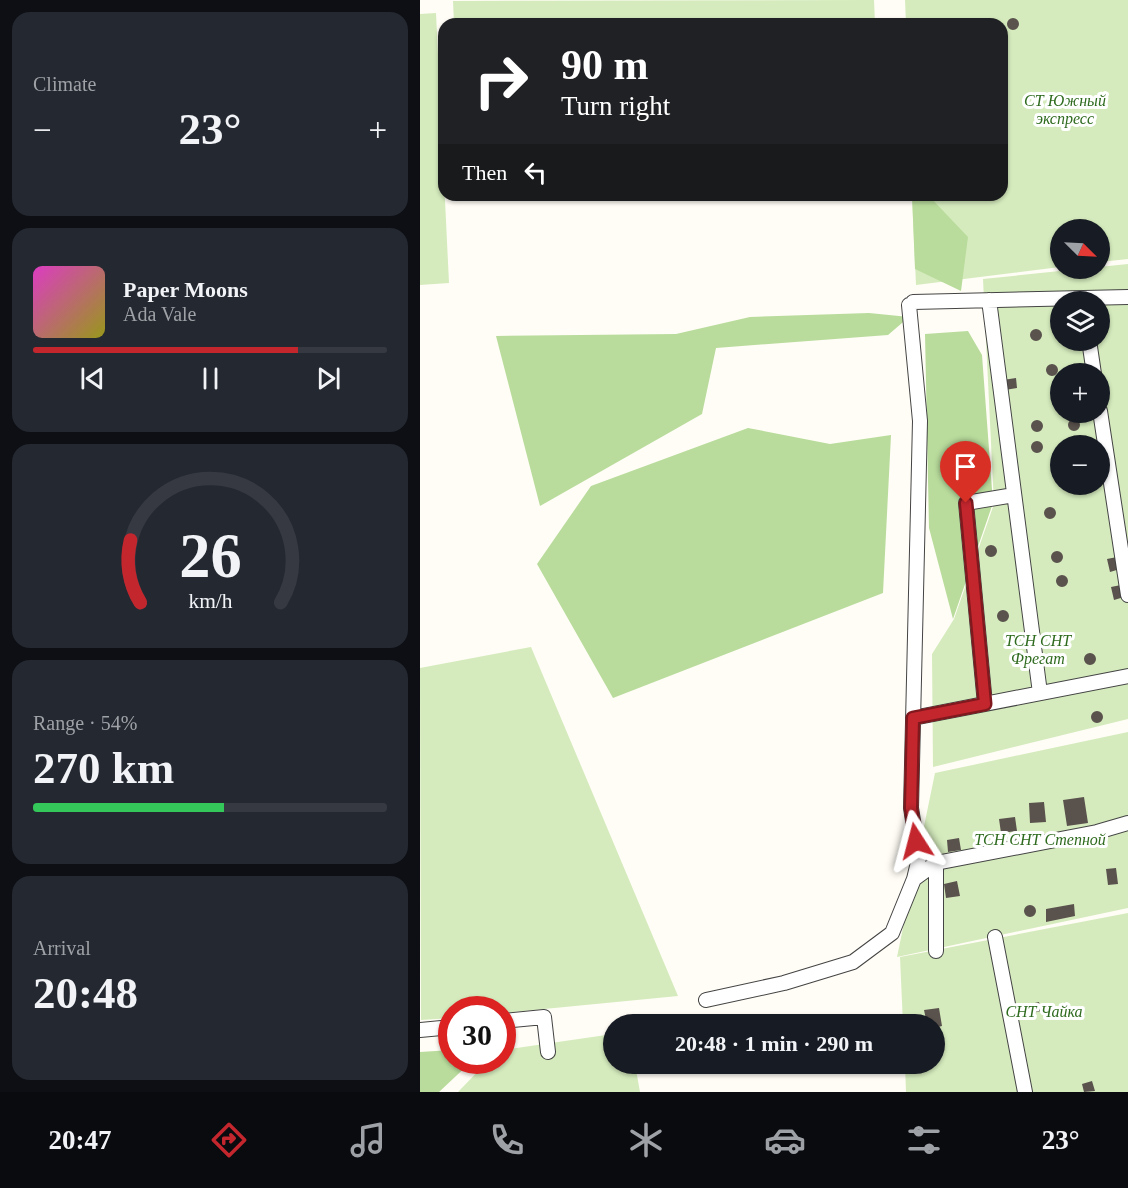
<!DOCTYPE html>
<meta charset="utf-8">
<style>
body{margin:0;font-family:Georgia,serif;background:#242831;color:#f1f3f6;height:100vh;display:flex;flex-direction:column;font-size:22px;white-space:nowrap}
*{box-sizing:border-box;margin:0}
p{font-size:20px;color:#9ea1a6}
.icon{flex:none;width:33px;height:33px;fill:none;stroke:currentColor;stroke-width:2;stroke-linecap:round;stroke-linejoin:round}
.map{position:relative;flex:1;overflow:hidden}
.drawer{display:flex;flex-direction:column;gap:12px;padding:12px;background:#0d0f14;width:420px}
.drawer>*{flex:none}
.guide{position:absolute;left:18px;top:18px;width:570px;height:183px;border-radius:18px;box-shadow:0 2px 4px #0004;background:#202124;color:#fff;overflow:hidden}
.needle{width:39px;rotate:114deg}
.fabs{position:absolute;left:630px;top:219px;display:grid;gap:12px}
.fabs a{display:grid;place-items:center;width:60px;height:60px;border-radius:50%;background:#171b24;box-shadow:0 2px 4px #0004;font-size:30px}
.speed{position:absolute;left:18px;top:996px;display:flex;gap:12px;font-size:30px;font-weight:700;text-align:center}
.speed>*{display:grid;place-content:center;width:78px;height:78px;border-radius:50%;background:#171b24;box-shadow:0 2px 4px #0004;line-height:1}
.speed .limit{border:9px solid #d22;background:#fff;color:#111}
.pin{position:absolute;display:grid;place-items:center;width:51px;height:51px;color:#fff;margin:-62px -26px;border-radius:50% 50% 50% 0;rotate:-45deg;box-shadow:0 0 6px #0007}
.pin .icon{rotate:45deg}
.me{position:absolute;width:66px;margin:-33px;rotate:351deg;stroke-linejoin:round;filter:drop-shadow(0 0 4px #0008)}
.turn{display:flex;align-items:center;gap:21px;height:126px;padding:0 24px;font-size:27px}
.turn .icon{width:78px;height:78px;stroke-width:2.5}
.turn b{display:block;font-size:42px;line-height:51px}
.then{display:flex;align-items:center;height:57px;padding:0 24px;background:#0003;gap:12px;font-size:22px}
.big{font-size:45px;font-weight:600;line-height:1.1}
.drawer .widget{flex:1;display:flex;flex-direction:column;justify-content:center;gap:9px;min-width:0;padding:0 21px;border-radius:18px;background:#242831}
.drawer .dial{align-items:center;gap:0}
.dial svg{height:156px;overflow:visible;fill:none;stroke:#363941;stroke-width:7;stroke-linecap:round;text-anchor:middle}
.dial text{fill:#f1f3f6;stroke:none}
.song{display:flex;align-items:center;gap:18px}
.cover{width:72px;height:72px;border-radius:9px;background:linear-gradient(135deg,hsl(310 70% 55%),hsl(60 70% 35%))}
.played{height:6px;border-radius:3px;background:linear-gradient(90deg,#c4262e 75%,#363941 75%)}
.keys{display:flex;justify-content:space-around;direction:ltr}
.heat{display:flex;justify-content:space-between;align-items:center;font-size:33px;direction:ltr}
.charge{height:9px;border-radius:4px;background:linear-gradient(90deg,#34c759 54%,#363941 0)}
.trip{position:absolute;left:183px;top:1014px;width:342px;height:60px;border-radius:30px;background:#171b24;box-shadow:0 2px 4px #0004;font-weight:600;line-height:60px;text-align:center}
.tab-bar{display:flex;height:96px;justify-content:space-around;align-items:center;background:#090b0e;color:#9ea1a6}
.tab-bar .icon{width:42px;height:42px}
.tab-bar .current{color:#c4262e}
.tab-bar b{font-size:27px;color:#f1f3f6}
main{display:flex;flex:1;min-height:0}
.map>svg:first-child{display:block}
</style>
<main>
<section class="drawer">
<div class="widget"><p>Climate</p>
<div class="heat"><a>−</a><b class="big">23°</b><a>+</a></div>
</div>
<div class="widget">
<div class="song"><i class="cover"></i><div><b>Paper Moons</b><p>Ada Vale</p></div></div>
<div class="played"></div>
<div class="keys"><svg class="icon" aria-label="previous" viewBox="0 0 24 24"><path d="M18 5L8 12l10 7zM5 5v14"/></svg><svg class="icon" aria-label="pause" viewBox="0 0 24 24"><path d="M8 5v14M16 5v14"/></svg><svg class="icon" aria-label="next" viewBox="0 0 24 24"><path d="M6 5l10 7-10 7zM19 5v14"/></svg></div>
</div>
<div class="widget dial"><svg viewBox="0 0 100 80">
<path d="M14 69A42 42 0 1 1 86 69"/>
<path d="M14 69A42 42 0 0 1 9 37" stroke="#c4262e"/>
<text x="50" y="56" font-size="32" font-weight="700">26</text>
<text x="50" y="72" font-size="11">km/h</text>
</svg></div>
<div class="widget"><p>Range · 54%</p><b class="big">270 km</b><div class="charge"></div></div>
<div class="widget"><p>Arrival</p><b class="big">20:48</b></div>
</section>
<div class="map">
<svg width="708" height="1092" viewBox="0 0 708 1092">
<rect width="100%" height="100%" fill="#fffdf5"/>
<path fill="#d5ebbd" fill-rule="evenodd" d="M454,0L455,24H34L33,1Z
M485,0H708V259L680,262V230H640V267L496,285L492,195H582V24H486Z
M16,13L29,283L0,285V14Z
M708,264V719L513,767L512,654L534,619L574,504L563,279ZM640,302H680V340H640ZM640,374H680V412H640ZM640,446H680V484H640Z
M111,647L258,996L83,1013L82,1010H32L31,1018L1,1020L0,668Z
M708,732V908L477,957L515,773Z
M708,913V1092H486L485,1064H514V1024H483L480,957Z
M193,1034L194,1064H215L220,1092H38L68,1061L82,1060L83,1050Z"/>
<path fill="#b9dc9c" d="M492,195H508L548,237L541,291L495,269Z
M449,313L489,317L468,335L296,348L282,414L120,506L76,336L256,334L330,317Z
M548,331L562,355L573,503L533,619L509,528L505,334Z
M328,428L410,444L471,435L463,593L193,698L117,564L171,486Z
M31,1050L32,1060L52,1061L19,1092H0V1052Z"/>
<path fill="#5a524d" d="M587 24a6 6 0 1 1 12 0a6 6 0 1 1-12 0Z
M610 335a6 6 0 1 1 12 0a6 6 0 1 1-12 0Z
M626 370a6 6 0 1 1 12 0a6 6 0 1 1-12 0Z
M596,378L597,388L585,390L583,380Z
M648 425a6 6 0 1 1 12 0a6 6 0 1 1-12 0Z
M611 426a6 6 0 1 1 12 0a6 6 0 1 1-12 0Z
M611 447a6 6 0 1 1 12 0a6 6 0 1 1-12 0Z
M624 513a6 6 0 1 1 12 0a6 6 0 1 1-12 0Z
M565 551a6 6 0 1 1 12 0a6 6 0 1 1-12 0Z
M631 557a6 6 0 1 1 12 0a6 6 0 1 1-12 0Z
M697,557L700,569L690,572L687,559Z
M636 581a6 6 0 1 1 12 0a6 6 0 1 1-12 0Z
M701,585L704,597L694,600L691,587Z
M577 616a6 6 0 1 1 12 0a6 6 0 1 1-12 0Z
M664 659a6 6 0 1 1 12 0a6 6 0 1 1-12 0Z
M671 717a6 6 0 1 1 12 0a6 6 0 1 1-12 0Z
M664,797L668,823L647,826L643,800Z
M624,802L626,822L610,823L609,803Z
M595,817L597,831L581,833L579,819Z
M539,838L541,850L528,852L527,840Z
M696,868L698,884L688,885L686,869Z
M537,881L540,896L526,898L524,884Z
M654,904L655,916L626,922V909Z
M604 911a6 6 0 1 1 12 0a6 6 0 1 1-12 0Z
M619,1002L621,1011L600,1016L598,1007Z
M519,1008L522,1026L514,1028V1024H507L504,1010Z
M672,1081L675,1091L664,1092L662,1084Z"/>
<g fill="none" stroke-linecap="round" stroke-linejoin="round">
<defs>
<path id="minor" d="M569,300L620,693
M493,302L708,297
M669,340L674,374
M680,411L708,595
M565,704L546,503L594,495
M493,718L708,676
M516,863V951
M494,879L516,863L677,832L708,823
M575,937L605,1092
M286,1000L364,983L433,962L472,933L494,879L499,858L491,808L500,421L489,305
M82,1021L124,1017L128,1052
M0,1030L32,1027"/>
</defs>
<use href="#minor" stroke="#444" stroke-width="16"/>
<use href="#minor" stroke="#fff" stroke-width="14"/>
</g>
<g fill="none" stroke-linecap="round" stroke-linejoin="round">
<defs>
<path id="route" d="M496,841L491,808L493,718L565,704L546,503"/>
</defs>
<use href="#route" stroke="#7f191e" stroke-width="15"/>
<use href="#route" stroke="#c4262e" stroke-width="10"/>
</g>
<g text-anchor="middle" dominant-baseline="central" stroke-width="6" stroke-linejoin="round" paint-order="stroke">
<g font-size="16" font-style="italic" fill="#2f6b1f" stroke="#fff">
<text x="645" y="100">СТ Южный<tspan x="645" dy="18">экспресс</tspan></text>
<text x="618" y="640">ТСН СНТ<tspan x="618" dy="18">Фрегат</tspan></text>
<text x="620" y="839">ТСН СНТ Степной</text>
<text x="624" y="1011">СНТ Чайка</text>
</g>
</g>
</svg>
<div class="fabs">
<a><svg class="needle" viewBox="-14 -14 28 28"><path d="M0-13l5 13h-10z" fill="#e53935"/><path d="M0 13l5-13h-10z" fill="#9ea1a6"/></svg></a>
<a><svg class="icon" aria-label="layers" viewBox="0 0 24 24"><path d="M12 4l9 5-9 5-9-5zM3 14l9 5 9-5"/></svg></a>
<a>+</a>
<a>−</a>
</div>
<div class="speed"><div class="limit">30</div></div>
<div class="pin" style="left:546px;top:503px;background:#d93025"><svg class="icon" aria-label="arrive" viewBox="0 0 24 24"><path d="M6 21V4h12l-3 4 3 4H6"/></svg></div>
<svg class="me" style="left:496px;top:841px" viewBox="-20 -20 40 40"><path d="M0-17L14 15 0 8-14 15z" fill="#c4262e" stroke="#fff" stroke-width="4"/></svg>
<div class="trip">20:48 · 1 min · 290 m</div>
<div class="guide">
<div class="turn"><svg class="icon" aria-label="right" viewBox="0 0 24 24"><path d="M7 20v-9h11M14 6l5 5-5 5"/></svg><div><b>90 m</b>Turn right</div></div>
<div class="then">Then<svg class="icon" aria-label="left" viewBox="0 0 24 24"><path d="M17 20v-9H6M10 6l-5 5 5 5"/></svg></div>
</div>
</div>
</main>
<nav class="tab-bar">
<b>20:47</b>
<svg class="icon current" aria-label="directions" viewBox="0 0 24 24"><path d="M12 3l9 9-9 9-9-9zM9 14v-3h6M13 9l2 2-2 2"/></svg>
<svg class="icon" aria-label="music" viewBox="0 0 24 24"><path d="M9 18V5l10-2v13"/><circle cx="6" cy="18" r="3"/><circle cx="16" cy="16" r="3"/></svg>
<svg class="icon" aria-label="phone" viewBox="0 0 24 24"><path d="M5 4h4l2 5-3 2q2 4 5 5l2-3 5 2v4C11 20 4 13 5 4z"/></svg>
<svg class="icon" aria-label="climate" viewBox="0 0 24 24"><path d="M12 3v18M4 7l16 10M4 17L20 7"/></svg>
<svg class="icon" aria-label="car" viewBox="0 0 24 24"><path d="M5 17H2v-5l4-1 3-4h7l3 4 3 1v5h-3M9 17h6M6 11h13"/><circle cx="7" cy="17" r="2"/><circle cx="17" cy="17" r="2"/></svg>
<svg class="icon" aria-label="filters" viewBox="0 0 24 24"><path d="M4 7h16M4 17h16"/><circle cx="9" cy="7" r="2"/><circle cx="15" cy="17" r="2"/></svg>
<b>23°</b>
</nav>
